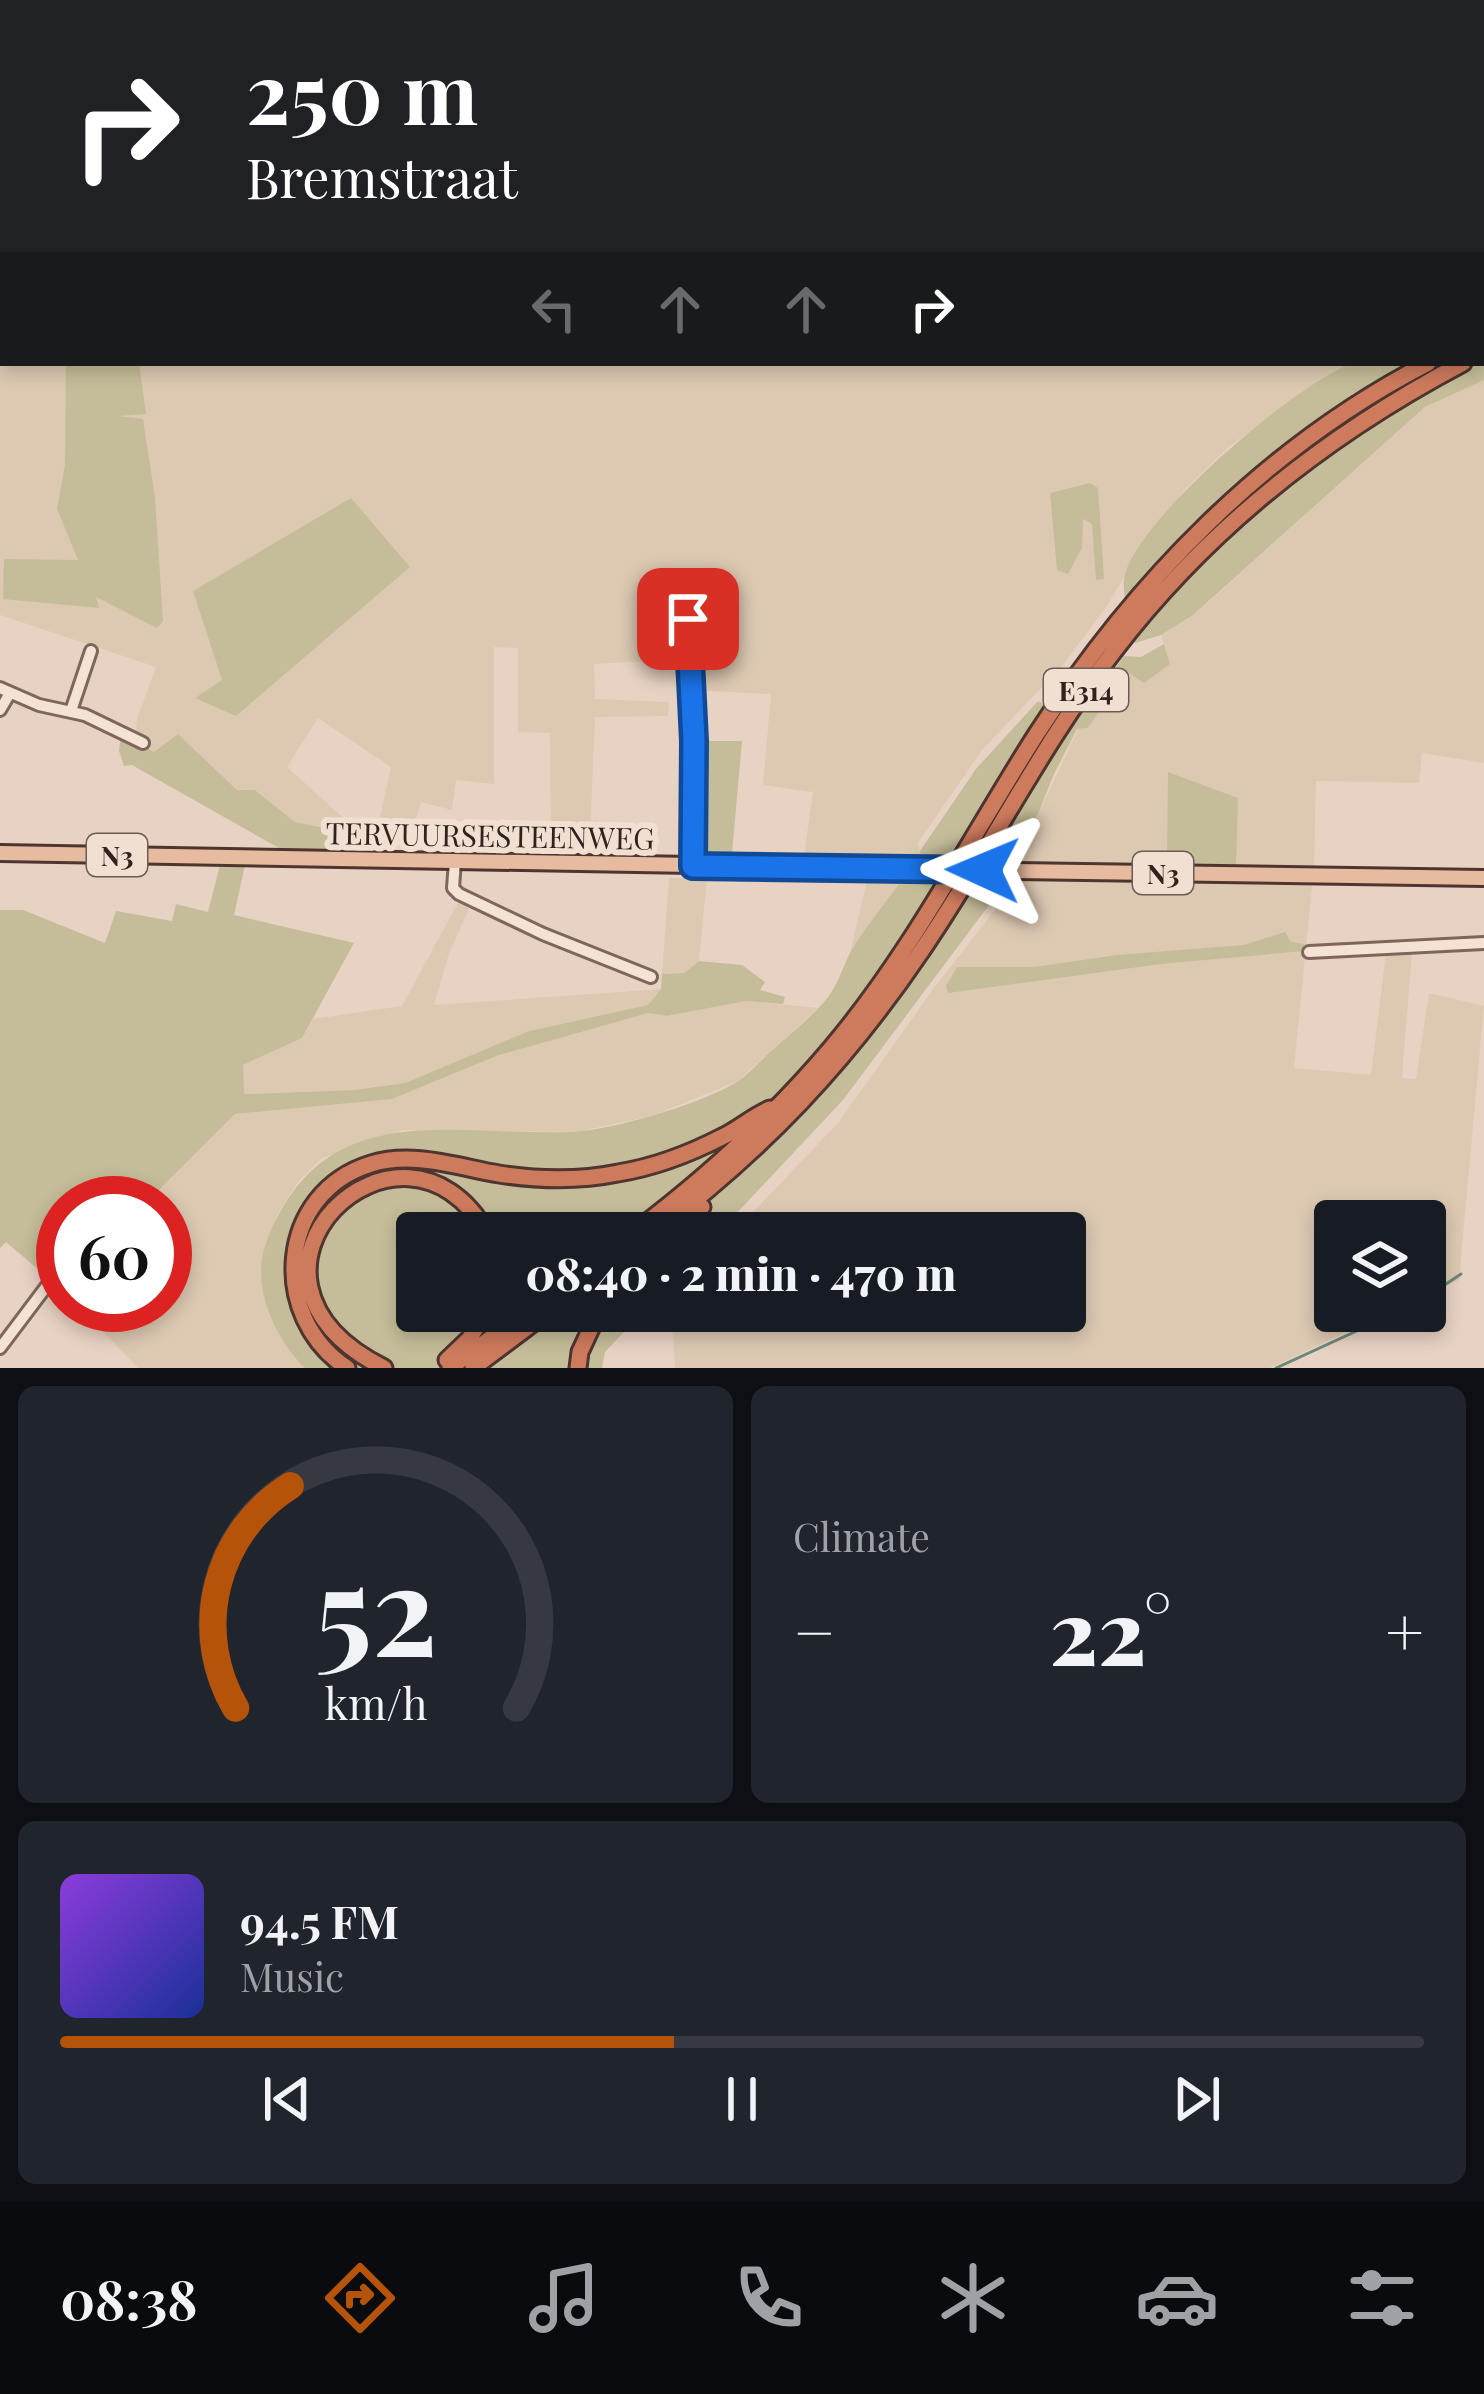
<!DOCTYPE html>
<meta charset="utf-8">
<style>
body{margin:0;font-family:"Playfair Display",serif;background:#20242c;color:#f1f3f6;height:100vh;display:flex;flex-direction:column;font-size:45px;white-space:nowrap}
*{box-sizing:border-box;margin:0}
p{font-size:39px;color:#9ea1a6}
.icon{flex:none;width:66px;height:66px;fill:none;stroke:currentColor;stroke-width:2;stroke-linecap:round;stroke-linejoin:round}
.map{position:relative;height:1368px;overflow:hidden}
.details{display:flex;flex-direction:column;gap:18px;padding:18px;background:#0d0f14;flex:1}
.details>*{flex:none}
.banner{position:absolute;left:0px;top:0px;width:1485px;height:366px;box-shadow:0 6px 18px #0003;background:#202124;color:#fff;overflow:hidden}
.tools{position:absolute;left:1314px;top:1200px;display:grid;gap:24px}
.tools a{display:grid;place-items:center;width:132px;height:132px;border-radius:12px;background:#171b24;box-shadow:0 6px 18px #0003;font-size:60px}
.speed{position:absolute;left:36px;top:1176px;display:flex;gap:24px;font-size:60px;font-weight:700;text-align:center}
.speed>*{display:grid;place-content:center;width:156px;height:156px;border-radius:50%;background:#171b24;box-shadow:0 6px 18px #0003;line-height:1}
.speed .limit{border:18px solid #d22;background:#fff;color:#111}
.pin{position:absolute;display:grid;place-items:center;width:102px;height:102px;color:#fff;margin:-51px;border-radius:24px;box-shadow:0 6px 18px #0006}
.me{position:absolute;width:132px;margin:-66px;rotate:271deg;stroke-linejoin:round;filter:drop-shadow(0 0 9px #0008)}
.turn{display:flex;align-items:center;gap:42px;height:252px;padding:0 48px;font-size:54px}
.turn .icon{width:156px;height:156px;stroke-width:2.5}
.turn b{display:block;font-size:84px;line-height:102px}
.lanes{display:flex;align-items:center;height:114px;padding:0 48px;background:#0003;justify-content:center;gap:60px;direction:ltr}
.lanes .off{opacity:.35}
.big{font-size:90px;font-weight:800;line-height:1.1}
.details .card{flex:1;display:flex;flex-direction:column;justify-content:center;gap:18px;min-width:0;padding:0 42px;border-radius:18px;background:#20242c}
.details .dial{align-items:center;gap:0}
.dial svg{height:312px;overflow:visible;fill:none;stroke:#363941;stroke-width:7;stroke-linecap:round;text-anchor:middle}
.dial text{fill:#f1f3f6;stroke:none}
.song{display:flex;align-items:center;gap:36px}
.cover{width:144px;height:144px;border-radius:18px;background:linear-gradient(135deg,hsl(270 70% 55%),hsl(230 70% 35%))}
.played{height:12px;border-radius:6px;background:linear-gradient(90deg,#b45309 45%,#363941 45%)}
.keys{display:flex;justify-content:space-around;direction:ltr}
.heat{display:flex;justify-content:space-between;align-items:center;font-size:66px;direction:ltr}
.details .tiles{flex:1;display:grid;gap:18px;grid-template-columns:1fr 1fr}
.card:last-child{grid-column:span 2}
.trip{position:absolute;left:396px;top:1212px;width:690px;height:120px;border-radius:12px;background:#171b24;box-shadow:0 6px 18px #0003;font-weight:800;line-height:120px;text-align:center}
.menu{display:flex;height:192px;justify-content:space-around;align-items:center;background:#090b0e;color:#9ea1a6}
.menu .icon{width:84px;height:84px}
.menu .current{color:#b45309}
.menu b{font-size:54px;color:#f1f3f6}
.map>svg:first-child{display:block}
</style>
<div class="map">
<svg width="1484" height="1368" viewBox="0 0 1484 1368">
<rect width="100%" height="100%" fill="#e8d2c3"/>
<path fill="#ddc9b2" d="M0,0H1484V297L1482,3H3V363H1354L1289,402L1229,447L1186,488L1143,545L1107,606L1063,665L982,750L918,843L921,858L915,879H903L850,953L872,859L804,856L813,792L763,785L771,694L687,690V659L594,664L595,699L669,702L668,716L595,717L589,858L551,857L550,733L518,732V648L494,647V784L456,780L452,810L421,802L409,842L382,829L380,817L391,767L318,718L287,767L382,853L343,852L330,829L295,822L255,790H237L179,735L154,752L135,740L137,719L156,667L0,615Z
M1484,379V763L1422,753L1419,783L1316,781L1314,866L1294,1068L1371,1075L1386,953L1412,952L1402,1078L1416,1079L1429,993L1484,1006L1459,1280L1425,1295V1221H1335V1311H1391L1270,1368H675L672,1311H1065V1233H733L838,1123L931,992L1014,885L1007,881L1078,729L1088,728L1128,672L1170,664L1161,635L1193,616L1425,407Z
M669,878H707L699,961L684,973L662,974Z
M460,899L470,906L449,954L434,1005L661,989L648,1005L529,1031L405,1083L354,1090L243,1094V1065L302,1038L313,1019L402,1006Z
M746,1001L818,1008L738,1081L652,1116L577,1132L404,1130L322,1158L297,1183L276,1217L291,1354L304,1368H138L77,1305H165V1203H146L235,1114L392,1099L499,1055L562,1034L648,1013L668,1016Z"/>
<path fill="#c5bd99" d="M1484,297V380L1425,407L1192,616L1161,635L1135,643C1132,624 1122,598 1124,580C1130,524 1301,379 1354,363C1376,357 1454,363 1482,363Z
M66,363H139L146,414L119,416L143,419L155,498L163,621L157,628L96,597L99,608L3,599L4,559L78,560L57,509L65,465Z
M1090,483L1098,488L1104,579L1096,580L1092,524L1083,519L1082,548L1068,574L1057,570L1050,493Z
M351,498L410,567L236,716L195,698L222,680L193,591Z
M1164,644L1170,664L1144,683L1127,672L1088,728L1077,729L1054,774L1019,861L921,858L920,851L976,769L1038,701L1074,724L1124,656L1141,657Z
M121,734L154,752L178,734L237,790H255L295,822L330,829L343,852H286L132,765L124,766L119,751Z
M697,741H742L732,853L711,859L699,857Z
M1168,772L1238,798L1236,868L1167,867Z
M220,865H245L234,915L354,943L302,1038L243,1065L244,1094L354,1090L405,1083L529,1031L648,1005L661,989L662,974L684,973L699,961L742,965L765,982L760,990L785,997L783,1004L746,1001L667,1016L648,1013L499,1055L392,1099L235,1114L146,1203H63V1283L59,1287L6,1242L0,1248V910H23L105,943L116,911L172,921L176,904L208,912Z
M903,878L1007,881L843,1100L718,1233H417V1311H644L605,1352L602,1368H304C275,1337 250,1286 266,1243C322,1095 445,1136 571,1132C614,1130 700,1104 737,1082C749,1074 760,1061 771,1051C789,1035 809,1019 825,1001C837,987 842,969 850,953C865,927 886,903 903,878Z
M1285,932L1291,942L1304,944V951L1161,964L948,993L946,986L957,967H1034L1117,955L1244,945Z"/>
<g fill="none" stroke-linecap="round" stroke-linejoin="round">
<path stroke="#6d8879" stroke-width="3" d="M1425,1298L1461,1274
M1276,1368L1400,1311"/>
<defs>
<path id="minor" d="M687,619L694,741L693,865
M0,688L39,705L85,715L143,743
M0,710L10,693
M71,711L91,651
M455,861L453,888L459,894L543,934L651,977
M1309,952L1484,943
M0,1348L49,1283"/>
<path id="major" d="M0,853L918,869
M1015,871L1484,878"/>
<path id="highway" d="M1482,336L1484,335
M1482,354L1484,353
M633,1233C706,1178 773,1117 832,1047C912,952 969,840 1036,735C1134,583 1265,447 1428,363
M653,1233C762,1151 845,1064 922,950C989,852 1041,745 1114,651C1208,528 1327,435 1463,363
M675,1233L702,1207
M447,1360L469,1339L487,1311
M347,1368C269,1317 277,1193 371,1164C413,1151 458,1167 499,1174C538,1180 579,1181 618,1173C655,1167 689,1154 722,1137C739,1129 753,1116 770,1109
M384,1368C198,1275 402,1083 487,1233
M450,1368L528,1311
M473,1368L549,1311
M578,1368L580,1352L599,1311"/>
</defs>
<use href="#minor" stroke="#80655c" stroke-width="16"/>
<use href="#major" stroke="#4e3530" stroke-width="20"/>
<use href="#highway" stroke="#4e3530" stroke-width="21"/>
<use href="#minor" stroke="#f4e2d5" stroke-width="10"/>
<use href="#major" stroke="#e7bb9f" stroke-width="14"/>
<use href="#highway" stroke="#ce7b5d" stroke-width="15"/>
<defs>
<path id="major-bridge" d="M918,869L1015,871"/>
</defs>
<use href="#major-bridge" stroke="#4e3530" stroke-width="20" stroke-linecap="butt"/>
<use href="#major-bridge" stroke="#e7bb9f" stroke-width="14"/>
</g>
<g fill="none" stroke-linecap="round" stroke-linejoin="round">
<defs>
<path id="route" d="M688,619L694,741L693,866L983,870"/>
</defs>
<use href="#route" stroke="#114b97" stroke-width="30"/>
<use href="#route" stroke="#1a73e8" stroke-width="21"/>
</g>
<g text-anchor="middle" dominant-baseline="central" stroke-width="12" stroke-linejoin="round" paint-order="stroke">
<g fill="#f1dfd2" stroke="#6b5b54" stroke-width="3">
<rect x="1044" y="669" width="84" height="42" rx="9"/>
<rect x="87" y="834" width="60" height="42" rx="9"/>
<rect x="1133" y="852" width="60" height="42" rx="9"/>
</g>
<g font-size="27" font-weight="bold" fill="#32221e">
<text x="1086" y="690">E314</text>
<text x="117" y="855">N3</text>
<text x="1163" y="873">N3</text>
</g>
<g font-size="30" fill="#32221e" stroke="#f1dfd2">
<text transform="translate(490 835) rotate(1)">TERVUURSESTEENWEG</text>
</g>
</g>
</svg>
<div class="tools">
<a><svg class="icon" aria-label="layers" viewBox="0 0 24 24"><path d="M12 4l9 5-9 5-9-5zM3 14l9 5 9-5"/></svg></a>
</div>
<div class="speed"><div class="limit">60</div></div>
<div class="pin" style="left:688px;top:619px;background:#d93025"><svg class="icon" aria-label="arrive" viewBox="0 0 24 24"><path d="M6 21V4h12l-3 4 3 4H6"/></svg></div>
<svg class="me" style="left:983px;top:870px" viewBox="-20 -20 40 40"><path d="M0-17L14 15 0 8-14 15z" fill="#1a73e8" stroke="#fff" stroke-width="4"/></svg>
<div class="trip">08:40 · 2 min · 470 m</div>
<div class="banner">
<div class="turn"><svg class="icon" aria-label="right" viewBox="0 0 24 24"><path d="M7 20v-9h11M14 6l5 5-5 5"/></svg><div><b>250 m</b>Bremstraat</div></div>
<div class="lanes"><svg class="icon off" aria-label="left" viewBox="0 0 24 24"><path d="M17 20v-9H6M10 6l-5 5 5 5"/></svg><svg class="icon off" aria-label="ahead" viewBox="0 0 24 24"><path d="M12 20V5M6 11l6-6 6 6"/></svg><svg class="icon off" aria-label="ahead" viewBox="0 0 24 24"><path d="M12 20V5M6 11l6-6 6 6"/></svg><svg class="icon" aria-label="right" viewBox="0 0 24 24"><path d="M7 20v-9h11M14 6l5 5-5 5"/></svg></div>
</div>
</div>
<section class="details">
<div class="tiles">
<div class="card dial"><svg viewBox="0 0 100 80">
<path d="M14 69A42 42 0 1 1 86 69"/>
<path d="M14 69A42 42 0 0 1 28 12" stroke="#b45309"/>
<text x="50" y="56" font-size="32" font-weight="700">52</text>
<text x="50" y="72" font-size="11">km/h</text>
</svg></div>
<div class="card"><p>Climate</p>
<div class="heat"><a>−</a><b class="big">22°</b><a>+</a></div>
</div>
<div class="card">
<div class="song"><i class="cover"></i><div><b>94.5 FM</b><p>Music</p></div></div>
<div class="played"></div>
<div class="keys"><svg class="icon" aria-label="previous" viewBox="0 0 24 24"><path d="M18 5L8 12l10 7zM5 5v14"/></svg><svg class="icon" aria-label="pause" viewBox="0 0 24 24"><path d="M8 5v14M16 5v14"/></svg><svg class="icon" aria-label="next" viewBox="0 0 24 24"><path d="M6 5l10 7-10 7zM19 5v14"/></svg></div>
</div>
</div>
</section>
<nav class="menu">
<b>08:38</b>
<svg class="icon current" aria-label="directions" viewBox="0 0 24 24"><path d="M12 3l9 9-9 9-9-9zM9 14v-3h6M13 9l2 2-2 2"/></svg>
<svg class="icon" aria-label="music" viewBox="0 0 24 24"><path d="M9 18V5l10-2v13"/><circle cx="6" cy="18" r="3"/><circle cx="16" cy="16" r="3"/></svg>
<svg class="icon" aria-label="phone" viewBox="0 0 24 24"><path d="M5 4h4l2 5-3 2q2 4 5 5l2-3 5 2v4C11 20 4 13 5 4z"/></svg>
<svg class="icon" aria-label="climate" viewBox="0 0 24 24"><path d="M12 3v18M4 7l16 10M4 17L20 7"/></svg>
<svg class="icon" aria-label="car" viewBox="0 0 24 24"><path d="M5 17H2v-5l4-1 3-4h7l3 4 3 1v5h-3M9 17h6M6 11h13"/><circle cx="7" cy="17" r="2"/><circle cx="17" cy="17" r="2"/></svg>
<svg class="icon" aria-label="filters" viewBox="0 0 24 24"><path d="M4 7h16M4 17h16"/><circle cx="9" cy="7" r="2"/><circle cx="15" cy="17" r="2"/></svg>
</nav>
